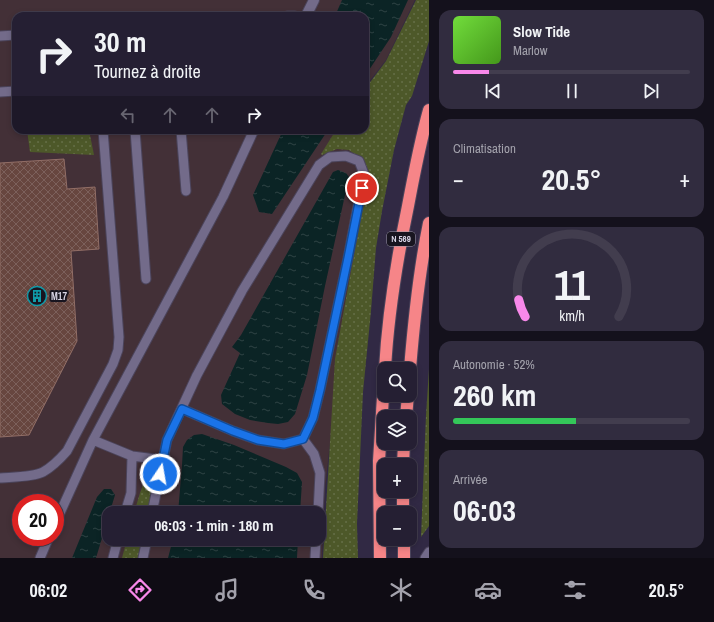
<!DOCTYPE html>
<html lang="fr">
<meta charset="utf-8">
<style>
body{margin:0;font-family:"Archivo Narrow",sans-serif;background:#312c3f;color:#f1f3f6;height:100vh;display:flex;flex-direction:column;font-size:15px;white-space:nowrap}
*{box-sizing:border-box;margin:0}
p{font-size:13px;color:#a3a2ac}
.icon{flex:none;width:22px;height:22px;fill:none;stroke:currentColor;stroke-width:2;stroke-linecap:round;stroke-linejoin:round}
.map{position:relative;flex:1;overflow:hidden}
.side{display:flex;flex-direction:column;gap:10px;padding:10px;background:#14111c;width:285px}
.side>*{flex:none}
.guide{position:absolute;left:12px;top:12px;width:357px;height:122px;border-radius:12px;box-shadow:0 2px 6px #0003,0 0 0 1px #423d4e;background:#251f33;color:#f1f3f6;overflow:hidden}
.controls{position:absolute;left:377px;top:362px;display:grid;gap:8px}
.controls a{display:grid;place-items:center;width:40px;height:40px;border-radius:8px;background:#251f33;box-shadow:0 2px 6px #0003,0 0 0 1px #423d4e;font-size:20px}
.speed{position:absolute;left:12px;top:494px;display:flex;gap:8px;font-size:20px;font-weight:700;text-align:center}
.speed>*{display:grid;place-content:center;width:52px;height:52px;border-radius:50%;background:#251f33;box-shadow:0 2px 6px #0003,0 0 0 1px #423d4e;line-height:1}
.speed .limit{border:6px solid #d22;background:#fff;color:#111}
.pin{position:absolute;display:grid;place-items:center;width:34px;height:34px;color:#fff;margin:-17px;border:2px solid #fff;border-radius:50%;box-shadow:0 1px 4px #0007}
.me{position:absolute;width:44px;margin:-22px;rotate:12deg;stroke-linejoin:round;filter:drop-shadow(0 0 3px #0008)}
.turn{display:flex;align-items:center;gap:14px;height:84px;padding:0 16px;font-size:18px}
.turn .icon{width:52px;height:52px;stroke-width:2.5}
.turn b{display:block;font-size:28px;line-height:34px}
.lanes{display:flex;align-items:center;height:38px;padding:0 16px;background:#0003;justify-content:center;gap:20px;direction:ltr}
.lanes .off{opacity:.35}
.big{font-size:30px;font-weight:700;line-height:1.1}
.side .card{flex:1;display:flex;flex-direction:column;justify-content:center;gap:6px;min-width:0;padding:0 14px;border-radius:12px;background:#312c3f}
.side .dial{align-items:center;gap:0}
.dial svg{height:104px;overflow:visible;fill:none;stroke:#423d4e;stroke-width:7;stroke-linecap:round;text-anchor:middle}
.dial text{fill:#f1f3f6;stroke:none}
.song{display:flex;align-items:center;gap:12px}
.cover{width:48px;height:48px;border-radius:6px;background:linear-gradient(135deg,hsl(100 70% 55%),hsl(100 70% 35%))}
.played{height:4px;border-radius:2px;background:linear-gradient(90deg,#f888ea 15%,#423d4e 15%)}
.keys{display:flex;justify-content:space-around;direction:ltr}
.heat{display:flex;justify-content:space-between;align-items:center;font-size:22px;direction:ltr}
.charge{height:6px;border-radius:3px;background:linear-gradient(90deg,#34c759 52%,#423d4e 0)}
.trip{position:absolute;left:102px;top:506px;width:224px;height:40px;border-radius:12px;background:#251f33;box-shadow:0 2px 6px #0003,0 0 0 1px #423d4e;font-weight:700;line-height:40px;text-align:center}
.tabs{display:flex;height:64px;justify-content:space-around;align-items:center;background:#0f0c14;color:#a3a2ac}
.tabs .icon{width:28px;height:28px}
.tabs .current{color:#f888ea}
.tabs b{font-size:18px;color:#f1f3f6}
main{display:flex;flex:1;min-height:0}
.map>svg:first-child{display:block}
</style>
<main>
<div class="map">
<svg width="429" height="558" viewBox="0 0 429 558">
<defs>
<pattern id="grass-dots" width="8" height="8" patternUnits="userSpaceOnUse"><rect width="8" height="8" fill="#4d5829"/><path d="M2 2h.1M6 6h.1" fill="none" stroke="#666f48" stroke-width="1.8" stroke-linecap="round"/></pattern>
<pattern id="water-ripples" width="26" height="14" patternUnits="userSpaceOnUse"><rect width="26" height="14" fill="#0b2425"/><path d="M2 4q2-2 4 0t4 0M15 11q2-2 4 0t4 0" fill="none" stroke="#2e4344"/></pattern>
<pattern id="building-cross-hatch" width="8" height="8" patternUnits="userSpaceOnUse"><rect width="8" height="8" fill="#67463f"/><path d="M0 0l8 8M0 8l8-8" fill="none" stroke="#7c605b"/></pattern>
</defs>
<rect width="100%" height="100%" fill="#312944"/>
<path fill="#433037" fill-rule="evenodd" d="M0,0H415L386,60L365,87V16H16V130H341L381,150L339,360L325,489L322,558H0ZM21,503H55V537H21ZM109,513H319V539H109Z"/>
<path fill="url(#grass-dots)" d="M416,0H429V41L412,96L406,105L394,150L382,211L376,248L371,311L363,392L357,524L358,558H323L335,359L359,227L367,173L357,156L349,150L337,149L322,155L321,154L336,130H365V89L386,61Z
M27,130H89L94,155L30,152Z
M429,369V526L421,537L426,415Z
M150,466L155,476L149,513H134L140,493Z
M127,539H144L141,558H122Z"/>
<path fill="url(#water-ripples)" d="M342,0H408L391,37L365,76V16H335Z
M283,130H328L272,214L259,212L253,195Z
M338,170L346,173L349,177L325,286L307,375L295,414L288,422L278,424L268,423L250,420L235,414L222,404L221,395L240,353L232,347L241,335L333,172Z
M202,434L234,445L286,467L297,473L302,482L300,513H178L182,465L183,447L187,440L194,435Z
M104,489H111L115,495L96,558H72L97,497Z
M173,539H298L297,558H168Z"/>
<path fill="url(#building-cross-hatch)" stroke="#926e66" d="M64,159L67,189L95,187L99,249L71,251L77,341L29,435L0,437V163Z"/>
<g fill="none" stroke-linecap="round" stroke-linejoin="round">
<defs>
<path id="lane" d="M287,16H295
M0,36L16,35
M0,92L16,91
M135,130L146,279
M181,130L186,191
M182,409L233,431L258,440L284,444L303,439
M93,440L132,456L131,493L125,513
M132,456L163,460
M0,478C11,477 34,477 43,472C52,467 60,459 67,451L113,364L118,350L119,337L103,130
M152,513L167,440L197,375L242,291L319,165L330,157L346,156L359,161L364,174L348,258L320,390L313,418L303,439L314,454L320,473L318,513
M55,524L93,440L223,197L254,130
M40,558L49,537
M113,558L118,539
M143,558L147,539
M315,558L316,539
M425,558L429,552"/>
<path id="street" d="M306,16L314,0"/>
<path id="highway" d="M385,369C388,314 397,259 408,206C414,174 420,142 429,110
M410,369C414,320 419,271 429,223
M406,417L408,395
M403,465L404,443
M403,491V513
M404,539V558
M380,558L379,461L384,380"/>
</defs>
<use href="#lane" stroke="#4b445b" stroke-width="11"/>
<use href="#street" stroke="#4b445b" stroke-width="12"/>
<use href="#highway" stroke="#4b445b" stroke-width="14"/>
<use href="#lane" stroke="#736b8a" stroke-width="9"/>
<use href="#street" stroke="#736b8a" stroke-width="10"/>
<use href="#highway" stroke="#f68588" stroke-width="12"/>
</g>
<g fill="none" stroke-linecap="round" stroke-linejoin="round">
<defs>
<path id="route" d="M160,474L167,440L182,409L233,431L258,440L284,444L303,439L313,418L320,390L348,258L362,188"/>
</defs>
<use href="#route" stroke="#114b97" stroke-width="10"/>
<use href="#route" stroke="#1a73e8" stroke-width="7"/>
</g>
<defs>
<symbol id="building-ring" viewBox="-11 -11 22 22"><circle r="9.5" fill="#181520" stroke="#0f9aa8" stroke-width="1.5"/><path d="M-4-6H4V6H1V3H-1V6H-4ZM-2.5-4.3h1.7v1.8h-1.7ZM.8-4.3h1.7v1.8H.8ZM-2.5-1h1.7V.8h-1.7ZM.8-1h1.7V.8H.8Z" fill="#0f9aa8"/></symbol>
</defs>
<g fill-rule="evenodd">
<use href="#building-ring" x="26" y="285" width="22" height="22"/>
</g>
<g text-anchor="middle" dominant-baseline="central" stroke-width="4" stroke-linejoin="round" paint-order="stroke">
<rect fill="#181520" stroke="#9e9baa" stroke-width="1" x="387" y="232" width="28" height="14" rx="3"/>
<g font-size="9" font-weight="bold" fill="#d8d4e5">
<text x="401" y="239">N 569</text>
</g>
<g font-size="10" font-weight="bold" fill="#d8d4e5" stroke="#181520" text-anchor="start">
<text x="51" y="296">M17</text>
</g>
</g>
</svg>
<div class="controls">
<a><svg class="icon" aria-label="search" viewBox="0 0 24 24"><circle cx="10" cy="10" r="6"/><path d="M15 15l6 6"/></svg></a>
<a><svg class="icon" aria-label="layers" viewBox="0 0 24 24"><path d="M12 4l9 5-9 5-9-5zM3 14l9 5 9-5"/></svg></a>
<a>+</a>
<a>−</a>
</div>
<div class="speed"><div class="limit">20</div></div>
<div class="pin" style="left:362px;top:188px;background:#d93025"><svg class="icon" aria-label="arrive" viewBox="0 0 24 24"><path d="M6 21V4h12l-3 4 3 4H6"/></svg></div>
<svg class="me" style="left:160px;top:474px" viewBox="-20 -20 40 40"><circle r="17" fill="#1a73e8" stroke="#fff" stroke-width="3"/><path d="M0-11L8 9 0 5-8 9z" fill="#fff"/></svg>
<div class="trip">06:03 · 1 min · 180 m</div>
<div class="guide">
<div class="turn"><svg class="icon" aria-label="right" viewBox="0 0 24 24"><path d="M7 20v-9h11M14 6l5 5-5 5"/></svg><div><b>30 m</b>Tournez à droite</div></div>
<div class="lanes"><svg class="icon off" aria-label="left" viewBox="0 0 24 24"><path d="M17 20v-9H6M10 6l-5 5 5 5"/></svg><svg class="icon off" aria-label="ahead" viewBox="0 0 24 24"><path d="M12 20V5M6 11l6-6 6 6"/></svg><svg class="icon off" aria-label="ahead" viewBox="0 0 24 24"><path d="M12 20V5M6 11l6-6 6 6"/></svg><svg class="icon" aria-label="right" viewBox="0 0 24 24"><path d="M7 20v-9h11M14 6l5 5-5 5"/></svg></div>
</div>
</div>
<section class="side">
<div class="card">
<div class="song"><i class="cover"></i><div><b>Slow Tide</b><p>Marlow</p></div></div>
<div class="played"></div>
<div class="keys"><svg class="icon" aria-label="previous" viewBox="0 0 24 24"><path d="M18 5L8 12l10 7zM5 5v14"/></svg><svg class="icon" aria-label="pause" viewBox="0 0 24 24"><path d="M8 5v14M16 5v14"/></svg><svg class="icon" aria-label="next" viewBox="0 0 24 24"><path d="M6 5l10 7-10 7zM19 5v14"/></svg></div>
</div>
<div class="card"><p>Climatisation</p>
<div class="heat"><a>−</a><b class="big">20.5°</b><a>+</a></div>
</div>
<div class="card dial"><svg viewBox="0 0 100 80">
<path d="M14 69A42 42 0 1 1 86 69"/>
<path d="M14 69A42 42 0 0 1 9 56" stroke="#f888ea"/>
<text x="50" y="56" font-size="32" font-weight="700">11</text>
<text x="50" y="72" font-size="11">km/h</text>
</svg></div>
<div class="card"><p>Autonomie · 52%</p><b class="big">260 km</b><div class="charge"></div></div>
<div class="card"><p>Arrivée</p><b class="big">06:03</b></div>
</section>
</main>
<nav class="tabs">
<b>06:02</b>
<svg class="icon current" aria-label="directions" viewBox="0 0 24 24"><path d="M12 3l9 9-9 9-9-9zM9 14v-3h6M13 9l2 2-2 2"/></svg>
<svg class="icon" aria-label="music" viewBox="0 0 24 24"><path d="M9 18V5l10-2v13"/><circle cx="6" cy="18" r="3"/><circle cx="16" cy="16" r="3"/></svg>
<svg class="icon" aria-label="phone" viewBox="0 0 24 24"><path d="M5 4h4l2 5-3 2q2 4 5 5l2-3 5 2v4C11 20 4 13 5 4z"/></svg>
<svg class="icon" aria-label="climate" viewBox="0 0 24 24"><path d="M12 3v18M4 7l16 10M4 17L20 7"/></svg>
<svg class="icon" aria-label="car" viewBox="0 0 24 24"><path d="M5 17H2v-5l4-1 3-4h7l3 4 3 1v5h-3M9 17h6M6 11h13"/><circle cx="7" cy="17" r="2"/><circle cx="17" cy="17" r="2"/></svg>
<svg class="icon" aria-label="filters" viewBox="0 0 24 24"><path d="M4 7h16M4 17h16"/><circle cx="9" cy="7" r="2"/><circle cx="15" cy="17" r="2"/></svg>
<b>20.5°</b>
</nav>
